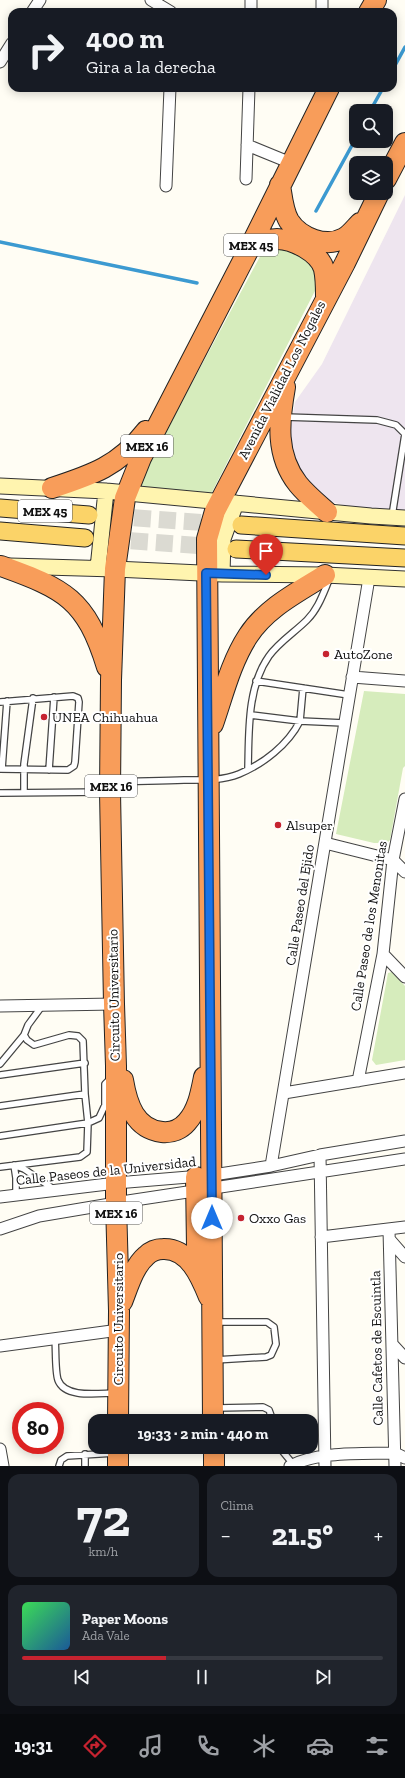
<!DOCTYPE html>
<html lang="es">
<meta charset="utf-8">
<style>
body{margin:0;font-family:"Zilla Slab",serif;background:#20242c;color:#f1f3f6;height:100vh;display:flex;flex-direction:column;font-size:15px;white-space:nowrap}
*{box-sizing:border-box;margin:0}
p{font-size:13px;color:#9ea1a6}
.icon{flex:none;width:22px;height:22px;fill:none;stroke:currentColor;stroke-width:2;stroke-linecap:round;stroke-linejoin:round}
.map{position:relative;height:1466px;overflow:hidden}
.details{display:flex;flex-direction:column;gap:8px;padding:8px;background:#0d0f14;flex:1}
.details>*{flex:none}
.guide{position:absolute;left:8px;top:8px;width:389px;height:84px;border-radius:12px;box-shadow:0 2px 10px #0003;background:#171b24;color:#f1f3f6;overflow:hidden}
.buttons{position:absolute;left:349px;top:104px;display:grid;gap:8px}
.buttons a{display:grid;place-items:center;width:44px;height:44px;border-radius:8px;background:#171b24;box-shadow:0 2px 10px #0003;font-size:20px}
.speed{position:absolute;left:12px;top:1402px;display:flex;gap:8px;font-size:20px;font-weight:700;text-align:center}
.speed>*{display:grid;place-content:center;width:52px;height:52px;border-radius:50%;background:#171b24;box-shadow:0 2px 10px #0003;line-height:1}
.speed .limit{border:6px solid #d22;background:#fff;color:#111}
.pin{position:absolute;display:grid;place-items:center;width:34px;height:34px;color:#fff;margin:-41px -17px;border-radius:50% 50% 50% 0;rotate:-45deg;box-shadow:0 0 4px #0007}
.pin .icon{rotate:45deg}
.me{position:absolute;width:44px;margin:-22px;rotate:0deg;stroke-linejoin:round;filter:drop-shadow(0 0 3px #0008)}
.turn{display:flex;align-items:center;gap:14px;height:84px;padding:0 12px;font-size:18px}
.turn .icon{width:52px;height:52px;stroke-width:2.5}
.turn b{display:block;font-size:28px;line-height:34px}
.big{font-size:30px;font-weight:700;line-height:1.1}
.details .card{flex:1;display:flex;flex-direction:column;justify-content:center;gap:6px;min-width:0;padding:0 14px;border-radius:12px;background:#20242c}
.details .dial{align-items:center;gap:0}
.dial b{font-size:52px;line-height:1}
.song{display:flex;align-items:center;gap:12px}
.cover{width:48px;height:48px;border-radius:6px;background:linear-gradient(135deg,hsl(130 70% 55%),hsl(210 70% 35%))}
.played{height:4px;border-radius:2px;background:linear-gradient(90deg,#c62330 40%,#363941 40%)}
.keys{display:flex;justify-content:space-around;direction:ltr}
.heat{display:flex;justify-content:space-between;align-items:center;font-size:22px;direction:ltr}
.details .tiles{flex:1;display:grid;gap:8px;grid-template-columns:1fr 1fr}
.card:last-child{grid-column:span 2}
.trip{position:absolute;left:88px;top:1414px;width:230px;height:40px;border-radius:12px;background:#171b24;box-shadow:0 2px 10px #0003;font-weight:700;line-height:40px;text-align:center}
.tabs{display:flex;height:64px;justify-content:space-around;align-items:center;background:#090b0e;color:#9ea1a6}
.tabs .icon{width:28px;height:28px}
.tabs .on{color:#c62330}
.tabs b{font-size:18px;color:#f1f3f6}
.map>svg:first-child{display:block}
</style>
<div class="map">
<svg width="405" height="1466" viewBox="0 0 405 1466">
<rect width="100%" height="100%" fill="#fffdf4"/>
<path fill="#eee5ef" d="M405,195V515L371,513L314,497L286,454L295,402L322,364Z"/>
<path fill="#d6ecbc" d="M277,245L311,257L319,283L210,496L135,489L263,251Z
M364,691L405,694V766L403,768L390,840L387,843H374L336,834Z
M392,972L405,986V1060L376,1065L372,1060L388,973Z"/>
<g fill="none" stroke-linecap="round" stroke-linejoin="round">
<path stroke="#3c9ad1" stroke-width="3.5" d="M393,69L405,47
M370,111L383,88
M316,211L356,138
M0,242L197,283"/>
<path stroke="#dbdad2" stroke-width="17" stroke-dasharray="17 8" stroke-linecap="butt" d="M109,516L224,524
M106,539L219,547"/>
<defs>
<path id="lane" d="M285,417L377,420L396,425L405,434L392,516
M256,681L349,695
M0,702L73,696L78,698L79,702L75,762L74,766L68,770L0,769
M251,715L300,721L303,688
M2,769L7,701
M248,769C249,732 247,687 269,656C279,642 295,632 307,620C318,609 323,594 329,580
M49,770L54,697
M113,782C137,781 160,781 184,780C201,780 222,781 239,774C263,764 288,745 300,721L344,723
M0,793L106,792
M24,793V764L33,698
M42,1006L28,1025L24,1035L27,1040L34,1045L69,1035L78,1036L83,1041L85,1094L88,1123L99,1118L105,1105V1084L110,1079
M0,1064L24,1035
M0,1075L85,1063
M0,1106L85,1094
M0,1136L88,1123L87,1152L80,1157L0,1167
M14,1165L16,1178V1195
M16,1166L24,1169L55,1190
M55,1339C56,1349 55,1371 58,1380C65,1399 100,1393 115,1393
M215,1360L266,1357L271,1355L276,1344L274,1327L267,1322H215
M217,1408L263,1407L269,1410L273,1421
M279,1447L293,1464
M85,1454V1466
M59,1466L61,1460L67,1456L115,1453"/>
<path id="street" d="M151,0L171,12
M32,12L40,0
M251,12V0
M322,12V0
M0,62L12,43
M247,145L291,163
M246,179L249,88
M166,186L170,88
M352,677L405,681
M325,843L393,860L405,872
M383,954L405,977
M0,1006L114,1004
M358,1081L383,954L393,860L405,799
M284,1093L405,1073
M320,1155L325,1466
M271,1166L369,578
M0,1197L116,1183L213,1175L271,1166L320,1155L405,1141
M0,1229L39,1216L128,1201L405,1159
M389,1230L395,1466
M321,1237L405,1227
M390,1240L405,1257
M392,1344L405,1358
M0,1346L119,1330
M0,1449L3,1466
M290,1466C318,1451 364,1454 395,1453L405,1458"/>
<path id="secondary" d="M0,486L106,491L371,516L405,518
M10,566L115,569L222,574L325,575L405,579
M98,568L106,491
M222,574L223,539L236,503"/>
<path id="primary" d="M0,508L89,515
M241,525L405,536
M0,531L85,538
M236,549L405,558"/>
<path id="highway" d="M369,12L376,0
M386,179L405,143
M280,185C282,197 283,211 289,221C300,238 326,248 344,238C350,235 355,228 360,223
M250,247C259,243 267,239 277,239C293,239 319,252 324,269C326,278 326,287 326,296
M285,387C279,421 275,455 298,484C306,494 317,503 327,512
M52,488C92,475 119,466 146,431
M1,566C65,589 86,599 107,667
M213,724C223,695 231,662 248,636C266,608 298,592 325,575
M123,1080C127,1104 135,1129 162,1132C172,1133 181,1129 187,1122C198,1110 201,1092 204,1077
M196,1177L197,1248L201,1276
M122,1302C128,1287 134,1266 146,1256C151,1251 157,1249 163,1249C189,1248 201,1277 209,1297
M118,1421L119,1311L116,1203V1066L114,1004L110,792L111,680L115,569L125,498L141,458L250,247L329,88
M213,1421L207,539L215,511L345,263L379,193
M118,1447V1466
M214,1447V1466"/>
</defs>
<use href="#lane" stroke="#444" stroke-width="8"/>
<use href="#street" stroke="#444" stroke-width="13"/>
<use href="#secondary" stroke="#333" stroke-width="17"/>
<use href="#primary" stroke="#222" stroke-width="19"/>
<use href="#highway" stroke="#222" stroke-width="22"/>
<use href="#lane" stroke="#fff" stroke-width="5.5"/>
<use href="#street" stroke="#fff" stroke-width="11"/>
<use href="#secondary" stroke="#fff4af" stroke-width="15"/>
<use href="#primary" stroke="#fbd368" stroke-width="17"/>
<use href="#highway" stroke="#f89d5a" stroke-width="20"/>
</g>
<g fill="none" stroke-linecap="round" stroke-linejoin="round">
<defs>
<path id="route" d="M212,1218L206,573L266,575"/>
</defs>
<use href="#route" stroke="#114b97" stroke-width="10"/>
<use href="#route" stroke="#1a73e8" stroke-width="7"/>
</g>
<g fill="#c62330" stroke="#fff" stroke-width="1.5">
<circle cx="326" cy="654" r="4"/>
<circle cx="44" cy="717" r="4"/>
<circle cx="278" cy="825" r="4"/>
<circle cx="241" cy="1218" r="4"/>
</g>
<g text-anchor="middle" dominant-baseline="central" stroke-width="4" stroke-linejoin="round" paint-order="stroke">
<g fill="#fff" stroke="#585858" stroke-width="1">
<rect x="224" y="234" width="54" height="22" rx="3"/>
<rect x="121" y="435" width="52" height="22" rx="3"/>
<rect x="18" y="500" width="54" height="22" rx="3"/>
<rect x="85" y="775" width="52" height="22" rx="3"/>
<rect x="90" y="1202" width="52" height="22" rx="3"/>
</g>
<g font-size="13" font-weight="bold" fill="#111">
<text x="251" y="245">MEX 45</text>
<text x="147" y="446">MEX 16</text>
<text x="45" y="511">MEX 45</text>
<text x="111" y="786">MEX 16</text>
<text x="116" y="1213">MEX 16</text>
</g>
<g font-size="14" fill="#111" stroke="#fff">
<text transform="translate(282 380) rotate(-63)">Avenida Vialidad Los Nogales</text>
<text transform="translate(300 905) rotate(-81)">Calle Paseo del Ejido</text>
<text transform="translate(369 926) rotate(-81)">Calle Paseo de los Menonitas</text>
<text transform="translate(114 995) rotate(-91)">Circuito Universitario</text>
<text transform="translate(106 1171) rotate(-6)">Calle Paseos de la Universidad</text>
<text transform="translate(118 1319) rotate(-90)">Circuito Universitario</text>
<text transform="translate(377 1348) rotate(-91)">Calle Cafetos de Escuintla</text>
</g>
<g font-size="14" fill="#111" stroke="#fff" text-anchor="start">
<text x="334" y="654">AutoZone</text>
<text x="52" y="717">UNEA Chihuahua</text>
<text x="286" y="825">Alsuper</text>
<text x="249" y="1218">Oxxo Gas</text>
</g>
</g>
</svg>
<div class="buttons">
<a><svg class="icon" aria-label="search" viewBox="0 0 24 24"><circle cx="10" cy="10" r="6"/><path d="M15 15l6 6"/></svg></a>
<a><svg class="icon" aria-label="layers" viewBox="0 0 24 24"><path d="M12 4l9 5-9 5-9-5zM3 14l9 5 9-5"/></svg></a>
</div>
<div class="speed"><div class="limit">80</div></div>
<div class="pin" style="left:266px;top:575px;background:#d93025"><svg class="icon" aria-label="arrive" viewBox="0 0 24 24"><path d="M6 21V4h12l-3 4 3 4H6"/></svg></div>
<svg class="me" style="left:212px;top:1218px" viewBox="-20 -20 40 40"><circle r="19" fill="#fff"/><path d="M0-13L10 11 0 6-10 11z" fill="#1a73e8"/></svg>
<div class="trip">19:33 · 2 min · 440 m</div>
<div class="guide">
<div class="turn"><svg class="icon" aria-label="right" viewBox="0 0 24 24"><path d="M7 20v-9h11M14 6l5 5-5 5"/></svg><div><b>400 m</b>Gira a la derecha</div></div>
</div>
</div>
<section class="details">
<div class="tiles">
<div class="card dial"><b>72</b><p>km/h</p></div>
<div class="card"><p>Clima</p>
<div class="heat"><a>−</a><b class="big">21.5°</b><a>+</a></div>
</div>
<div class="card">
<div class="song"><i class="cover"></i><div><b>Paper Moons</b><p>Ada Vale</p></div></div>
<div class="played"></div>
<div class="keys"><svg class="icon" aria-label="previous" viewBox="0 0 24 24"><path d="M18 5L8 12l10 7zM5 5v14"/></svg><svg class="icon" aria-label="pause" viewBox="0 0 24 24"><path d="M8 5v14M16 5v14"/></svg><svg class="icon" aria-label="next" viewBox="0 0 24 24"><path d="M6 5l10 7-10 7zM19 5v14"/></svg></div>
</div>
</div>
</section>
<nav class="tabs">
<b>19:31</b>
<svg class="icon on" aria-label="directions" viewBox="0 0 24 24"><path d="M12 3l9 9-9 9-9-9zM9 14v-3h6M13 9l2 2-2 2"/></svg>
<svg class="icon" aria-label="music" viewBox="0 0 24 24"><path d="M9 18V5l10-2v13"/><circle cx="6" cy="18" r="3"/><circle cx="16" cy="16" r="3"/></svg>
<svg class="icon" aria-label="phone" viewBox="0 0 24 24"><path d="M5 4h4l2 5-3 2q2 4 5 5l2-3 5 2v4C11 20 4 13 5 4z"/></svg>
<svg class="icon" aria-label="climate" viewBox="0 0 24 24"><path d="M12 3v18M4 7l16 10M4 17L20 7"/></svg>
<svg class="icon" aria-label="car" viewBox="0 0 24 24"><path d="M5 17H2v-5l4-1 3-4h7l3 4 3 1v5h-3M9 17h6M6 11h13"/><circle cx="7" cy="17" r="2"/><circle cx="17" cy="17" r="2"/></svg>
<svg class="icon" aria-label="filters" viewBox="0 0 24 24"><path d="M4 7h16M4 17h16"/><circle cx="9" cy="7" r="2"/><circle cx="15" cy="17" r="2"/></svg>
</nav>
